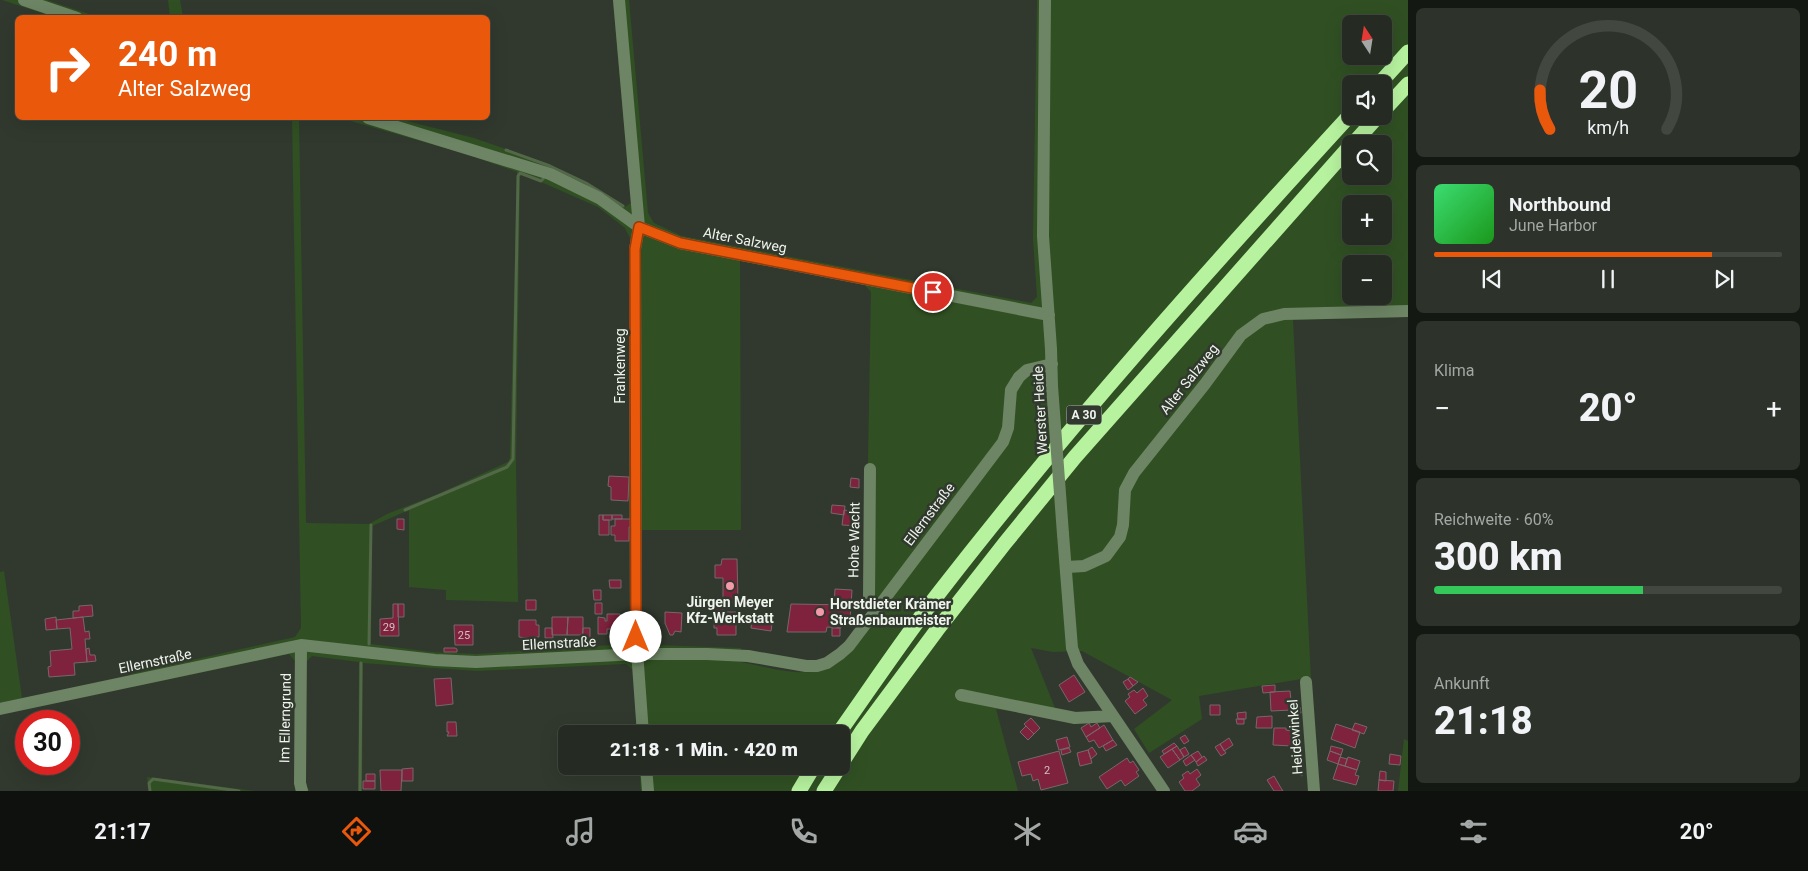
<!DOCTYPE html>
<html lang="de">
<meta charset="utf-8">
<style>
body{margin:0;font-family:Roboto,sans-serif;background:#2d332a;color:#f1f3f6;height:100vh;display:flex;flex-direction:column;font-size:19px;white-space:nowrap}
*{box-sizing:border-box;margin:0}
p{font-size:16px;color:#a3a7a5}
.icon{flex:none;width:28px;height:28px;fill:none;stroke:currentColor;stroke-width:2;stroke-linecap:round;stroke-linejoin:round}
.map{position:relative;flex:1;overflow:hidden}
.panel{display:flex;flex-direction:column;gap:8px;padding:8px;background:#141813;width:400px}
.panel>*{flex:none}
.guide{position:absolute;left:15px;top:15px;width:475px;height:105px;border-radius:8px;box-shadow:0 5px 20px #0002,0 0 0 1px #424740;background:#ea580c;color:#fff;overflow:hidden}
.needle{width:32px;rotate:348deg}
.fabs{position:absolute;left:1342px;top:15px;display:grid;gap:10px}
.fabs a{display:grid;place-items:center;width:50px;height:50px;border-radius:8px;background:#252b22;box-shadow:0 5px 20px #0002,0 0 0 1px #424740;font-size:25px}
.speed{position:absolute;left:15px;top:710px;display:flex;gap:10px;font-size:25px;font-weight:700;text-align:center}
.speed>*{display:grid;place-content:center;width:65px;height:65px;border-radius:50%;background:#252b22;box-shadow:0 5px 20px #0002,0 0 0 1px #424740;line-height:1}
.speed .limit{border:8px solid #d22;background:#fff;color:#111}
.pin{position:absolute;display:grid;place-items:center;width:42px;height:42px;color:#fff;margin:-21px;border:2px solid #fff;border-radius:50%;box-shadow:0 1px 5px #0007}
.me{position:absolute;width:55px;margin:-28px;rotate:0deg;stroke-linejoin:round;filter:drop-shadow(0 0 4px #0008)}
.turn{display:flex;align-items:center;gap:18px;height:105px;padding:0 20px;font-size:22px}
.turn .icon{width:65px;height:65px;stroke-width:2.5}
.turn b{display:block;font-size:35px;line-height:42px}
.big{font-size:38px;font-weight:800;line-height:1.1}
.panel .tile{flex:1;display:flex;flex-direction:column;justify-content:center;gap:8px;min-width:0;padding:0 18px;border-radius:8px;background:#2d332a}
.panel .dial{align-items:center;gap:0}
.dial svg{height:130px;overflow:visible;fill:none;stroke:#424740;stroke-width:7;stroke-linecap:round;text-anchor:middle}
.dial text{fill:#f1f3f6;stroke:none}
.song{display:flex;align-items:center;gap:15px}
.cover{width:60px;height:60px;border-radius:8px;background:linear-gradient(135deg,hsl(140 70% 55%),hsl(120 70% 35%))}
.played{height:5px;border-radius:2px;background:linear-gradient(90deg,#ea580c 80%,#424740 80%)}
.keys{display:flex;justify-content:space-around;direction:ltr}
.heat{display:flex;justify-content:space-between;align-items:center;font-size:28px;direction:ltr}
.charge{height:8px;border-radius:4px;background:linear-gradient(90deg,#34c759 60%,#424740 0)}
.trip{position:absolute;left:558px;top:725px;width:292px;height:50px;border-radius:8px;background:#252b22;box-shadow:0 5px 20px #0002,0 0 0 1px #424740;font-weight:800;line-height:50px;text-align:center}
.tab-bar{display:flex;height:80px;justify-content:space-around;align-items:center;background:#0f110e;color:#a3a7a5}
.tab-bar .icon{width:35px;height:35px}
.tab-bar .current{color:#ea580c}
.tab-bar b{font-size:22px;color:#f1f3f6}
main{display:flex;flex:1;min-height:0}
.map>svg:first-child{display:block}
</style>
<main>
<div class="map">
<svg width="1408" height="791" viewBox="0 0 1408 791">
<rect width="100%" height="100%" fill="#31392e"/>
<path fill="#305023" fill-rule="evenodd" d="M2,0H47L98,17H54Z
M168,0H180L183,17H170Z
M613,0H629L648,213L654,223L682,236L1031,303L1037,297L1033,239L1037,0H1408V317L1293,320L1311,679H1301L1199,696L1202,719L1149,753L1134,729L1172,700L1082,651L1053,652L1031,648L1059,718L996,709L1018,791H641L639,766H841V734H637L633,670L626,664L477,671L363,663L362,791H358L359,662L312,656L306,662L305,785L310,791H295V661L289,654L133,687L130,674L295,637L301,628L292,118H299L306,523L369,524L387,514L438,494L508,462L510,458L517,172L466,154L340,118H395L474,138L549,164L608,195L625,207L631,203ZM1351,24H1384V56H1351ZM1351,84H1384V116H1351ZM1351,144H1384V176H1351ZM523,174L598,207L625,228L630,238L631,452L642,530H741L740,261L864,284L871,292L866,573L880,614C869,627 852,654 838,663C810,682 770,667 740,662L741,648L626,644L477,654L431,652L371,644L372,526L409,510V587L446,590V600L518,602L516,465L520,176ZM1351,204H1384V236H1351ZM1351,264H1384V296H1351Z
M4,571L22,698L0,703V572Z
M1404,739L1408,741V791H1398Z
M147,777L255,791H149Z"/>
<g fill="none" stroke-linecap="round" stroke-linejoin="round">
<path stroke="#526848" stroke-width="3" d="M506,150L550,166L586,183L623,206
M405,510L507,467L513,459L518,176L520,173L541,181L543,179
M369,644L371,525
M150,791L149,783L153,779L239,791
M360,791L361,663"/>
</g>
<path fill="#7f223d" stroke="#77676a" d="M609,476L629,477L628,501L611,500V487L608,486Z
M851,478L859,479V488L850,487Z
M832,505L845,506L844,515L831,513Z
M844,510L860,512L858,526L842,525Z
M599,515H603V520H609V535H599Z
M603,515H612V520H603Z
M612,515H622V519H612Z
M397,519H404V530L397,529Z
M615,519H631V527H629V541H615V535H611V526H615Z
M722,559H737L738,602H725V599H723V578H715V565H721Z
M609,580H621V588H610Z
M835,589L852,590L851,605H834Z
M593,590H601V600H594Z
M526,600H536V610H526Z
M713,601H723V614H713Z
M595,603H602V614H595Z
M393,604H398L399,636H380V619L393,618Z
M398,604H404V617H398Z
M791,604L851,605L850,619H841V628L827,627L826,632H787Z
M92,605L93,616L73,618V611H79V606Z
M665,612L682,613L681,632L675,631L673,635H670L665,623Z
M723,612H736V635H717V628H714V622H717V614H723Z
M753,613L773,617L771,631L751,628Z
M607,614H620V617H624V624H620V629H607V634H598V617L605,618V621H607Z
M56,617L57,629L46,630L45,619Z
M83,617L85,632L89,631L90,639H85L87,662L74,663L75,675L49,677L48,667L51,666L50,651L72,649L70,628L57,629L56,620Z
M552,617H568L567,635H552Z
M568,617H583V635H567Z
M519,620H536V625H539V637H534L533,639L519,637Z
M454,625H473V645H455Z
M545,628H552L553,638H545Z
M583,628H590V638H582Z
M832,628H840V636H832Z
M89,648L90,655H95L96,661L87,662L86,649Z
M444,648H455L457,649V652H444Z
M1074,675L1085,692L1069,702L1059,685Z
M1130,677L1138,682L1133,686L1128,679Z
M451,678L453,704L436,706L434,679Z
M1128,679L1133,686L1128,690L1123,682Z
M1275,685V692L1263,693L1262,686Z
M1143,688L1148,696L1143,700L1147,705L1135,714L1125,701L1130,697L1128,694L1134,690L1137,693Z
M1290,691L1292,710L1271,711L1270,692Z
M1210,705H1220V715H1210Z
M1300,707L1301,713H1291V708Z
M1246,712V719H1238L1237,713Z
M1272,716V728H1256L1257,717Z
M1031,718L1040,728L1034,734L1024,724Z
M1236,719H1244V724H1237Z
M447,722H456L457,736H447L449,732H447Z
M1089,723L1091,727L1097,723L1100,728L1086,737L1081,728Z
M1355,723L1367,727L1364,734L1352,730Z
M1336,724L1360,732L1355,748L1331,739Z
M1104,725L1113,740L1099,748L1094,740L1089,742L1086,737Z
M1026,726L1034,734L1028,740L1020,732Z
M1274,728H1286V730L1292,731V746L1273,745Z
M1185,735L1189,741L1184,744L1180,738Z
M1067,737L1070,747L1059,750L1056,740Z
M1229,738L1233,745L1224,751L1220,744Z
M1113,740L1117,745L1106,751L1103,746Z
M1174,743L1177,746L1164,754L1162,751Z
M1220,744L1226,753L1221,756L1215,747Z
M1177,746L1184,757L1180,760L1172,749Z
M1331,746L1343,749L1341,755L1330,751Z
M1092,747L1097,754L1091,759L1088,750Z
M1185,747L1189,754L1184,757L1180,750Z
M1069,748L1071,752L1062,755L1061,750Z
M1172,749L1180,760L1168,768L1160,757Z
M1088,750L1092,763L1080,766L1077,753Z
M1059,751L1068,783L1041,790L1038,779L1033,781L1031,774L1022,776L1018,762Z
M1198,751L1202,757L1196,762L1191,755Z
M1330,751L1341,755L1338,764L1327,760Z
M1390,754L1401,756L1400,765L1389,764Z
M1191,755L1195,760L1186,766L1183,761Z
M1204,756L1207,760L1198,766L1196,762Z
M1340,757L1347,759L1345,766L1338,764Z
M1348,757L1360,761L1357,770L1345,766Z
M1127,758L1130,763L1133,761L1139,770L1136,772L1139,776L1125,786L1121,780L1107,789L1099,777Z
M1338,764L1357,770L1355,775L1359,776L1356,785L1333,779Z
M1295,767L1304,772L1302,776L1293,771Z
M413,768V781H402V769Z
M1197,769L1201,775L1196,779L1200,785L1192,791H1185L1179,782L1184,778L1182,775L1188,771L1190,774Z
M380,770H402L401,791H381Z
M1380,771L1386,772V781L1379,780Z
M366,774H375V781H366Z
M1274,776L1281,788L1283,791H1274L1267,780Z
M1379,780L1394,781L1393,791H1378Z
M363,781H375V789H363Z"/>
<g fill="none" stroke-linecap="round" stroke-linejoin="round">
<path stroke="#6d8564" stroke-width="12" d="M24,0L77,18
M619,0L639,227L635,249L636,637L643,734
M1045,0L1043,236L1051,349L1052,386
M368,118L550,174L599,198L639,227L680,243L1049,315
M870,469L869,598L876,608
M1063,534L1072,648L1078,664L1164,791
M1067,567L1084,566L1106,556L1120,537L1123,525L1125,490L1134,473L1205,384L1241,335L1263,319L1284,314L1408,311
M301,645L300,783L302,791
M1306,682L1314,791
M961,695L1075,718L1113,716
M0,709L301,645L435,660L476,662L638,654H707L748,656L806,666H817L827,663L840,654L849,646L1003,442L1008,428L1011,390L1019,377L1027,370L1052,364
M646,766L648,791"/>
<path stroke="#b7f39f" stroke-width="15" d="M1379,84L1408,52
M1384,110L1408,84
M1353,144L1378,116
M838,734C872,686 905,636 942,589C1070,424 1210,268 1351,114
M841,764L862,731L937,630L1005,543L1075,457L1351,145
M799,791L814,766
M824,791L840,766"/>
<path stroke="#6d8564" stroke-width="12" d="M1052,386L1063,534"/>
</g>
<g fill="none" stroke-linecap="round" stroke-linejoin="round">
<defs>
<path id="route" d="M636,637L635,249L639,227L680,243L933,292"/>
</defs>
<use href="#route" stroke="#983908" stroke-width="12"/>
<use href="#route" stroke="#ea580c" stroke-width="9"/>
</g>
<g fill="#f39aaa" stroke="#31392e" stroke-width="2">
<circle cx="730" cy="586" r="5"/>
<circle cx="820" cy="612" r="5"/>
</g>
<g text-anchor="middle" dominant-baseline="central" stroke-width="5" stroke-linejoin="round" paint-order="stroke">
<g font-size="11" fill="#d3c0c1">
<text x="389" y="627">29</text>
<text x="464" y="635">25</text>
<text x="1047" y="770">2</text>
</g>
<rect fill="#31392e" stroke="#b6bcb4" stroke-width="1" x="1066.5" y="405.5" width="35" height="19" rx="4"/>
<g font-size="12" font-weight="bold" fill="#eff4ed">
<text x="1084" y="415">A 30</text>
</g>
<g font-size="14" fill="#eff4ed" stroke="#31392e">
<text transform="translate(745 240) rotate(11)">Alter Salzweg</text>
<text transform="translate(620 366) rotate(-90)">Frankenweg</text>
<text transform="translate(1189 379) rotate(-52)">Alter Salzweg</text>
<text transform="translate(1040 410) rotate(-93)">Werster Heide</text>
<text transform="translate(929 514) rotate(-53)">Ellernstraße</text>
<text transform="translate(854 540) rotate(-89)">Hohe Wacht</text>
<text transform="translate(559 643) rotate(-3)">Ellernstraße</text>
<text transform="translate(155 661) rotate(-12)">Ellernstraße</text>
<text transform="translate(285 718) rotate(-89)">Im Ellerngrund</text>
<text transform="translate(1295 737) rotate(-94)">Heidewinkel</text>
</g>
<g font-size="14" font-weight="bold" fill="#eff4ed" stroke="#31392e">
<text x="730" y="602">Jürgen Meyer<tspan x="730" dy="16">Kfz-Werkstatt</tspan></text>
<text x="830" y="604" text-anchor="start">Horstdieter Krämer<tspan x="830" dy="16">Straßenbaumeister</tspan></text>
</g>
</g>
</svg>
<div class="fabs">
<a><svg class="needle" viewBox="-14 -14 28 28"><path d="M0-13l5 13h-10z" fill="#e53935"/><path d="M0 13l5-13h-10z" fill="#a3a7a5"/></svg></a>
<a><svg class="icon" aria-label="sound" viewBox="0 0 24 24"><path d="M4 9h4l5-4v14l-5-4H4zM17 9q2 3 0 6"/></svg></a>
<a><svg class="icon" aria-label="search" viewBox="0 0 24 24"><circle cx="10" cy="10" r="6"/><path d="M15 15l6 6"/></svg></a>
<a>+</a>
<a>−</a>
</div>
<div class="speed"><div class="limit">30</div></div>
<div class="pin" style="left:933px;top:292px;background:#d93025"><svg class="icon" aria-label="arrive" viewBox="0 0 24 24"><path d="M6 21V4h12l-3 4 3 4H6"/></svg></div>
<svg class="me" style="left:636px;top:637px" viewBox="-20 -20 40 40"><circle r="19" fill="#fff"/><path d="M0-13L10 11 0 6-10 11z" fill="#ea580c"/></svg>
<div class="trip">21:18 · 1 Min. · 420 m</div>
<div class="guide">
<div class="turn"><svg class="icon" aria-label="right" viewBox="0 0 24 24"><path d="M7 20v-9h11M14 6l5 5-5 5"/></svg><div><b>240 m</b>Alter Salzweg</div></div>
</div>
</div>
<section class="panel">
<div class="tile dial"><svg viewBox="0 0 100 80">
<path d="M14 69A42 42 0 1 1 86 69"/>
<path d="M14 69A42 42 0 0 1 8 45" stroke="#ea580c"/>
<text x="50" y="56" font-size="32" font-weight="700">20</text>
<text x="50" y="72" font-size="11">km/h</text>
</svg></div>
<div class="tile">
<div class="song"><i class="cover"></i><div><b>Northbound</b><p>June Harbor</p></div></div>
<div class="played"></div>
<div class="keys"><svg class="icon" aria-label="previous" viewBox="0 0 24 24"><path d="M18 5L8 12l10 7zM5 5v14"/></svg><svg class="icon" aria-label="pause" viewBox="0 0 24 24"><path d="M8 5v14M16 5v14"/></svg><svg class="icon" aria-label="next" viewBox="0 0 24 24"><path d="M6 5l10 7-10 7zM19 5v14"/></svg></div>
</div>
<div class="tile"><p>Klima</p>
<div class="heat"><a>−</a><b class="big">20°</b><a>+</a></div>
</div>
<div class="tile"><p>Reichweite · 60%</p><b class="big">300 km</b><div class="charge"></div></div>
<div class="tile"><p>Ankunft</p><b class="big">21:18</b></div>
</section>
</main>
<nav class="tab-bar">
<b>21:17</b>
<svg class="icon current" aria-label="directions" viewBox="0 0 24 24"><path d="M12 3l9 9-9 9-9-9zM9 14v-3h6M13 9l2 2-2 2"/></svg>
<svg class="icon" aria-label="music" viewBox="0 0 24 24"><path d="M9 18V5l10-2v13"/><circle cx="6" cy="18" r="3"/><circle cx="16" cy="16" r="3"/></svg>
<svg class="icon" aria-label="phone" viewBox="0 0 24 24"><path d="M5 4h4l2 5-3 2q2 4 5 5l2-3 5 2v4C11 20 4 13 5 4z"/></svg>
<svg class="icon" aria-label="climate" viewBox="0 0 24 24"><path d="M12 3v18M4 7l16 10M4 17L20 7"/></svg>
<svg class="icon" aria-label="car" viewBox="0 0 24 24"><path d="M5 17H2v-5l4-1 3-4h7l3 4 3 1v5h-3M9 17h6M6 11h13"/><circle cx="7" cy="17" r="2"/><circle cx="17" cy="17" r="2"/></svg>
<svg class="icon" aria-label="filters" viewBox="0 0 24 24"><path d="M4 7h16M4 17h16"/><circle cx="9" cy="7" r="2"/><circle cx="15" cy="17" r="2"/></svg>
<b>20°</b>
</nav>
